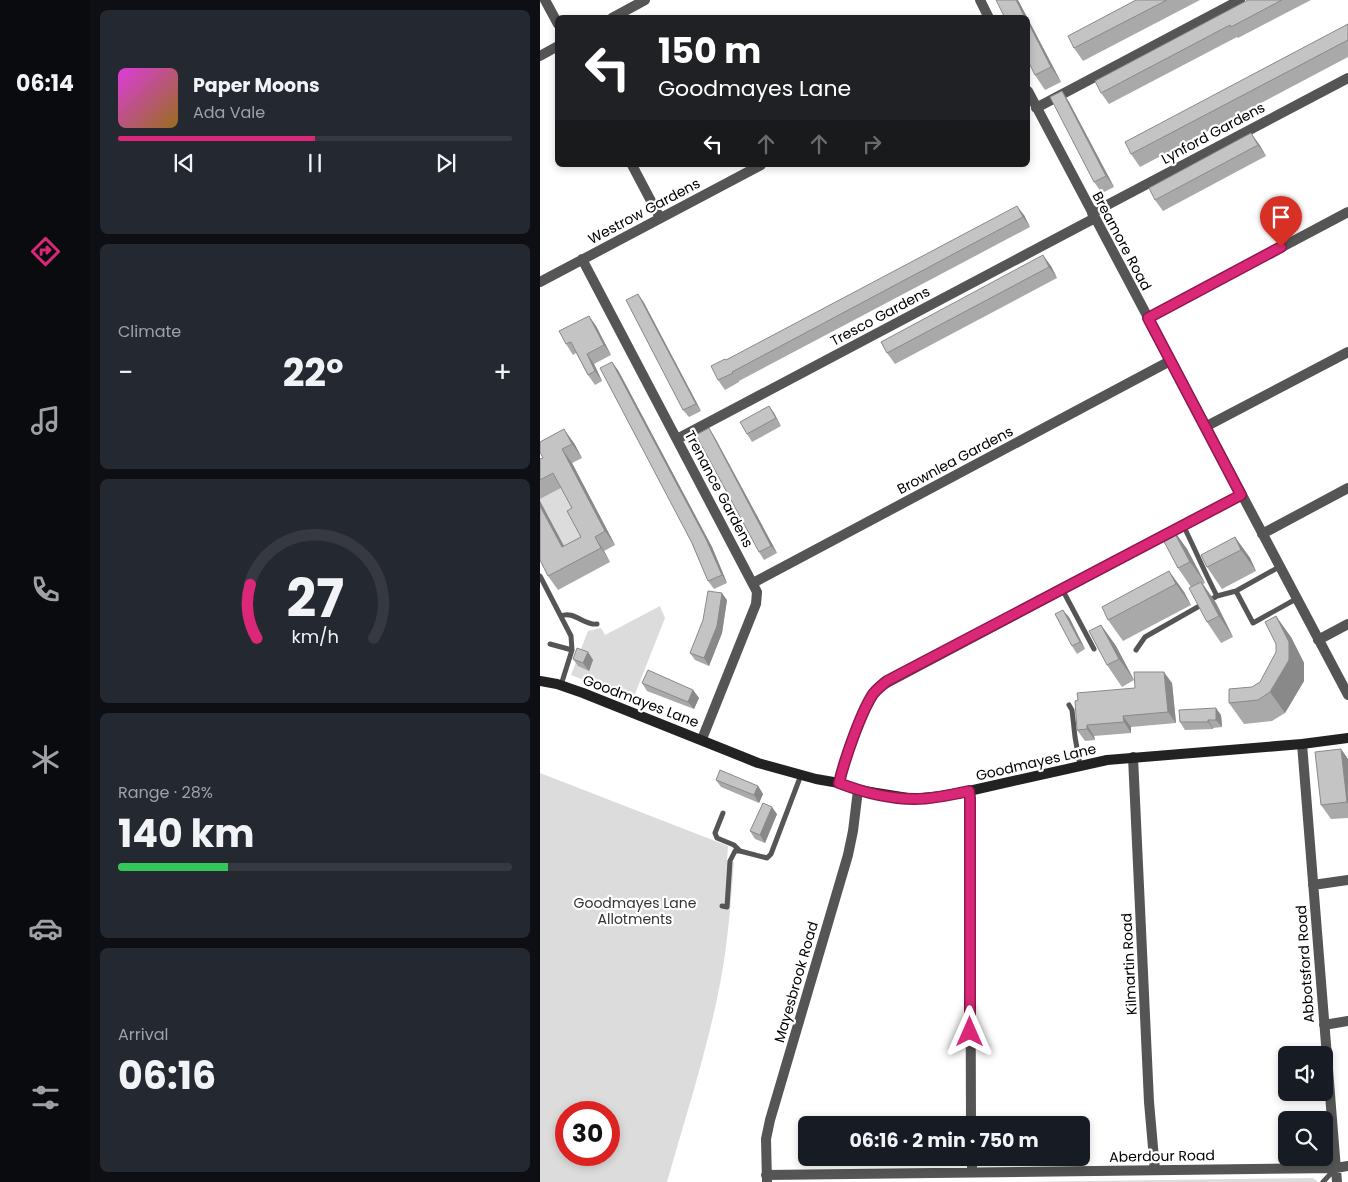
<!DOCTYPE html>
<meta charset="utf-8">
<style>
body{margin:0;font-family:Poppins,sans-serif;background:#242831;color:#f1f3f6;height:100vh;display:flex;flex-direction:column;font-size:19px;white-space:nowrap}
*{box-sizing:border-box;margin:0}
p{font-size:16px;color:#9ea1a6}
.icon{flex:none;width:28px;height:28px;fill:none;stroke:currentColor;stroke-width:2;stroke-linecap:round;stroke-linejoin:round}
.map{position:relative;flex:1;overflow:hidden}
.drawer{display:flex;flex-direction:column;gap:10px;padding:10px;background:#0d0f14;width:450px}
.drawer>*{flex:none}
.guide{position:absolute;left:15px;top:15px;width:475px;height:152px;border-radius:8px;box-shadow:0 2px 8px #0003;background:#202124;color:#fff;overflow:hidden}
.fabs{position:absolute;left:738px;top:1046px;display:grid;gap:10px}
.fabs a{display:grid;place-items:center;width:55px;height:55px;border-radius:8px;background:#171b24;box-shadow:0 2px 8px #0003;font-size:25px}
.speed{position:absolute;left:15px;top:1101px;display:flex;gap:10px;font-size:25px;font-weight:700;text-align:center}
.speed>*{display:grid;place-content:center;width:65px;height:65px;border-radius:50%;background:#171b24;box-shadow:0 2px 8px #0003;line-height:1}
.speed .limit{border:8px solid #d22;background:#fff;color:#111}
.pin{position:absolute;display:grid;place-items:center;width:42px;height:42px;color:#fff;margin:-51px -21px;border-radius:50% 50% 50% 0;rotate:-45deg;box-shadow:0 0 5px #0007}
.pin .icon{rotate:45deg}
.me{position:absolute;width:55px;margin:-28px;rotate:0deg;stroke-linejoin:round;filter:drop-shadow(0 0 4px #0008)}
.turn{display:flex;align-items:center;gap:18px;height:105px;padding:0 20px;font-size:22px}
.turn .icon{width:65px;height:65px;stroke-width:2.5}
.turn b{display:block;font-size:35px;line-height:42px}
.lanes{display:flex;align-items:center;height:48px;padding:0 20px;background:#0003;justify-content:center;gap:25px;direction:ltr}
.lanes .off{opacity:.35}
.big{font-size:38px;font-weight:700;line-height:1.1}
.drawer .widget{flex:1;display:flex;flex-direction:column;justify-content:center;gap:8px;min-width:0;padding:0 18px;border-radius:8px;background:#242831}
.drawer .dial{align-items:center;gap:0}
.dial svg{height:130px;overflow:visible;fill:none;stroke:#363941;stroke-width:7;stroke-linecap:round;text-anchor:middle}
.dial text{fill:#f1f3f6;stroke:none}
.song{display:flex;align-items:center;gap:15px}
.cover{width:60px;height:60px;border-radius:8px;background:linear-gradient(135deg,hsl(300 70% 55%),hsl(40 70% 35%))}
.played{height:5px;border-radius:2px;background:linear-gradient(90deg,#db2777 50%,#363941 50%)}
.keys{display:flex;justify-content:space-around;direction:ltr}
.heat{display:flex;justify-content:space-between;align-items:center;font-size:28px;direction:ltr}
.charge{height:8px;border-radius:4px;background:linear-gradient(90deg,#34c759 28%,#363941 0)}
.trip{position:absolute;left:258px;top:1116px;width:292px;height:50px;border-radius:8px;background:#171b24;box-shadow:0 2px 8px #0003;font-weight:700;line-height:50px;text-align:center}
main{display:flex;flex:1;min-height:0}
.menu{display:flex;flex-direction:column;width:90px;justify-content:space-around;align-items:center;background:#090b0e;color:#9ea1a6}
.menu .icon{width:35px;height:35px}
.menu .current{color:#db2777}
.menu b{font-size:22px;color:#f1f3f6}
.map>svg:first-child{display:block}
</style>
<main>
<nav class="menu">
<b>06:14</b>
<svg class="icon current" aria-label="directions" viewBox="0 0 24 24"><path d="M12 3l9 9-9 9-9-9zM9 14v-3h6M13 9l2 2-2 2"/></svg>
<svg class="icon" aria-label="music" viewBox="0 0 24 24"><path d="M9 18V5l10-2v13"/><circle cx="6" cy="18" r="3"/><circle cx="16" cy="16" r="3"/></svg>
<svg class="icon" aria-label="phone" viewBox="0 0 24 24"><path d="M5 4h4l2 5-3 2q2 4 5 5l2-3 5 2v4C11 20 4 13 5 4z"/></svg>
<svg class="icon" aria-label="climate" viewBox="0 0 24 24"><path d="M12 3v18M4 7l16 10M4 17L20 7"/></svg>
<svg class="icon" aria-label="car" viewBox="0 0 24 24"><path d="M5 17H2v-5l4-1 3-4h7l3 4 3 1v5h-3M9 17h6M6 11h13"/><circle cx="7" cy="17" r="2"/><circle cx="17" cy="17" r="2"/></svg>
<svg class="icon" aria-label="filters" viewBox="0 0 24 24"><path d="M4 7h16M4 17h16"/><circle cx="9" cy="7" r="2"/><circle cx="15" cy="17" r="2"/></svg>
</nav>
<section class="drawer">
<div class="widget">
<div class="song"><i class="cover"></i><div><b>Paper Moons</b><p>Ada Vale</p></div></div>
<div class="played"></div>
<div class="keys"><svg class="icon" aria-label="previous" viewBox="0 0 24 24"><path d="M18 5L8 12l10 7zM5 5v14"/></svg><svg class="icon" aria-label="pause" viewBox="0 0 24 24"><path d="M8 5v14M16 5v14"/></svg><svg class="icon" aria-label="next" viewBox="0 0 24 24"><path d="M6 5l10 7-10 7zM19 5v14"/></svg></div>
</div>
<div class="widget"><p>Climate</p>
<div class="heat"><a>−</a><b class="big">22°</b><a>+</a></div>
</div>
<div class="widget dial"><svg viewBox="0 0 100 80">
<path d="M14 69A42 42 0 1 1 86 69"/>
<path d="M14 69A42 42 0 0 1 10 36" stroke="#db2777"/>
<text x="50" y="56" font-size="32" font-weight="700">27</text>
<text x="50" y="72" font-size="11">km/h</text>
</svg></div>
<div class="widget"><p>Range · 28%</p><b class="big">140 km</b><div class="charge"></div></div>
<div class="widget"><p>Arrival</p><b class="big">06:16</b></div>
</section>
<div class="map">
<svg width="808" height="1182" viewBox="0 0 808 1182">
<rect width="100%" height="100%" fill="#fff"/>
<path fill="#dcdcdc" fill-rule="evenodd" d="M23,487L56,548L32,561L0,501V499Z
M120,606L125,618L93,699L31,675L48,631L61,628L65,635Z
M0,773L188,846L187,860L194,862C191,901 188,940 181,979C168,1048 146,1115 127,1182H0ZM26,1112H69V1155H26Z
M773,1178L778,1182H478Z"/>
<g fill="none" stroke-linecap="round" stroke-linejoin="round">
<path stroke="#555" stroke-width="5" d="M643,525C655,549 665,573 677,596
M0,576L31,636L32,650L21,685
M522,589L554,649
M696,591L713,623L756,599
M21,616C33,610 45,626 57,624
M10,644L32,650
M596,650L605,637L677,596L696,591L739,567
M529,705L532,710L535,737L540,765
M183,813L175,833L177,838L194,845L200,851
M182,906L187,907L190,861L195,851H200L227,858L231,854L261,775
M783,1182L796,1168"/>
<path stroke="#555" stroke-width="10" d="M5,0L18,24
M440,0L449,18
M72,18L105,0
M0,56L18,46
M488,91L808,695
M496,108L700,0
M92,165L120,218
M552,213L808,78
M42,259L217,592L216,604L162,739
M0,282L221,165
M608,318L808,212
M665,427L808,352
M137,439L555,218
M722,534L808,488
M213,583L630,361
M778,640L808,624
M762,744L797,1182
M593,757L609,1102L615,1170
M299,783C305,757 323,707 339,687L701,495
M429,791L430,798L431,1125
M773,885L808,880
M784,1025L808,1021
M432,1158V1172
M226,1175L796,1168L808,1166
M227,1182L226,1139L230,1120L308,855L313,831L318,790"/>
<path stroke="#222" stroke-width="10" d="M0,681L17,684L43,693L218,763L276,779L299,783L318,790L374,799L402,796L429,791L567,760L762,744L808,738"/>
</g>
<path fill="#a9a9a9" d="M478,0L521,82L505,90L495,75Z
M596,0H660L543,61L534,48Z
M708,0H771L698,38L697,37L569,104L561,93Z
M808,24V57L600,167L591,154Z
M522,91L529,102L574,187L562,193L554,182Z
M719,144L726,156L623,211L615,200Z
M484,215L490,227L199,381V382L185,390L178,380L186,360Z
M511,266L517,278L355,364L347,353L341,342Z
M103,301L161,411L149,417L143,410Z
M49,316L56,326L71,355L54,364L62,381L55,385L48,375L36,353L33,355L26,344Z
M78,370L172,547L187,583L174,589L168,581Z
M229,406L234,413L241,426L212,442L207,434Z
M174,436L237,553L224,560L219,552Z
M34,443L42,458L32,463L75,545L64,551L70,562L18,590L8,576L0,560V501L24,546L41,537L32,508L21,488L0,499V459Z
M632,528L647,549L665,583L663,584L676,603L693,637L681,643L667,622L651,587L638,568Z
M695,537L710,558L716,571L682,589L667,567Z
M629,571L644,592L651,605L583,641L568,620Z
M187,600L182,633L169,666L155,660L150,653Z
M529,617L545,649L537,654L532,646Z
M561,625L576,646L594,680L582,687L567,665Z
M751,637L764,663V681L745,713L732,721L704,724L689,703L720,682Z
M48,652L53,660L49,671L38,666L33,659Z
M102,683L153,690L159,698L154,709L107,691Z
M632,683L636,723L591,727V733L554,736L555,740L545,741L537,730L595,688Z
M681,715L682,727L673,728V729L645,730L640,722Z
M801,749L808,759V818L791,819L781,805Z
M176,780L218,786L223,794L219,803L181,787Z
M237,814L225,843L215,839L210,831Z"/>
<path fill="#898989" d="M476,0H478L521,82L511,67L488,22V18H485Z
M522,91L529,102L574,187L566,176Z
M711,133L719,144L726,156L718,145Z
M477,206L484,215L490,227L483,217Z
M503,255L511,266L517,278L509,267Z
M98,294L103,301L161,411L156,404Z
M49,316L56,326L71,355L64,345Z
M47,354L54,364L62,381L55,371Z
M72,362L78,370L172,547L187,583L182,575Z
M229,406L234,413L241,426L236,418Z
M169,428L174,436L237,553L231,546Z
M24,429L34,443L42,458L32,444Z
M22,449L32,463L75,545L65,531Z
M0,501L32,561L22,547L0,506Z
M632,528L647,549L665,583L650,562Z
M55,537L64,551L70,562L61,548Z
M695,537L710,558L716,571L701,550Z
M629,571L644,592L651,605L636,584Z
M661,582L676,603L693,637L679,616Z
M182,593L187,600L182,633L169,666L164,658Z
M523,610L529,617L545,649L540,642Z
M736,616L751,637L764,663V681L745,713L730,692L749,660Z
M561,625L576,646L594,680L579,659Z
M48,652L53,660L49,671L43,663Z
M624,672L632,683L636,723L628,712Z
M153,690L159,698L154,709L148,702Z
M676,708L681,715L682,727L676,720Z
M583,716L591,727V733L584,722Z
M668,720L673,728V729L668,722Z
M547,725L554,736L555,740L547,729Z
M801,749L808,759V804L807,802Z
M218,786L223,794L219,803L214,795Z
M232,807L237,814L225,843L220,835Z"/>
<path fill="#c4c4c4" stroke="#898989" d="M456,0H476L485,18H465Z
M596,0H627L534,48L528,36Z
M708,0H742L691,27L690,25L561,93L555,81Z
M488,22L511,67L495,75L488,61Z
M808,24V40L591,154L585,142Z
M522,91L566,176L554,182L510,97Z
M711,133L718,145L615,200L609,188Z
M477,206L483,217L192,372L193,373L178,380L171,366L185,359L186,360Z
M503,255L509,267L347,353L341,342Z
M98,294L156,404L143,410L86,300Z
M49,316L64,345L47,354L55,371L48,375L31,342L26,344L19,331Z
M72,362L166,539L182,575L168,581L152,543L60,368Z
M229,406L236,418L207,434L200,422Z
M169,428L231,546L219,552L156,435Z
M24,429L32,444L22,449L65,531L55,537L61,548L8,576L0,560V506L22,547L41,537L27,511L32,508L13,473L0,480V459L3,458L0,452V442Z
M632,528L650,562L638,568L620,534Z
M695,537L701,550L667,567L661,555Z
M629,571L636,584L568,620L562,607Z
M661,582L679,616L667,622L649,588Z
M168,591L182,593L177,626L164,658L150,653L163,620Z
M523,610L540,642L532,646L515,614Z
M736,616L749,642V660L730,692L718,700L689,703V689L712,687L720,682L736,652V644L725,622Z
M561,625L579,659L567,665L549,631Z
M37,648L48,652L43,663L33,659Z
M108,670L153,690L148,702L102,683Z
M594,672H624L628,712L583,716L584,722L547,725V729L537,730L535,701L538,700L537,693L595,688Z
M676,708V720H668V722H640L639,710Z
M801,749L807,802L781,805L775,752Z
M180,770L218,786L214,795L176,780Z
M223,803L232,807L220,835L210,831Z"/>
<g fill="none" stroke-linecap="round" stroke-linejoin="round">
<defs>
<path id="route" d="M430,1032V798L429,791C411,795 393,799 375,799C350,799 322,792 299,783C304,761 321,712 333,694C337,689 342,685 347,681L701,495L608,318L741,247"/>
</defs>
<use href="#route" stroke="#8e194d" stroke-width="12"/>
<use href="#route" stroke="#db2777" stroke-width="9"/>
</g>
<g text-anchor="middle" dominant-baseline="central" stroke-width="4.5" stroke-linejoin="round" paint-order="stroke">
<g font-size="14" fill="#000" stroke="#fff">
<text transform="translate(673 133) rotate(-28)">Lynford Gardens</text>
<text transform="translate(104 211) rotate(-28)">Westrow Gardens</text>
<text transform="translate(582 241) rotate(62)">Breamore Road</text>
<text transform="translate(340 316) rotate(-28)">Tresco Gardens</text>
<text transform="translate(415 460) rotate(-28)">Brownlea Gardens</text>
<text transform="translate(179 489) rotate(62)">Trenance Gardens</text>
<text transform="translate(101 701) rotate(21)">Goodmayes Lane</text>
<text transform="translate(496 762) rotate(-13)">Goodmayes Lane</text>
<text transform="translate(589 964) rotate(-93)">Kilmartin Road</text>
<text transform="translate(765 964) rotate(-94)">Abbotsford Road</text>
<text transform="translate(256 982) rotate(-74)">Mayesbrook Road</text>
<text transform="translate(622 1156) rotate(-1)">Aberdour Road</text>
</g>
<g font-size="14" fill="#333" stroke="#fff">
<text x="95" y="903">Goodmayes Lane<tspan x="95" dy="16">Allotments</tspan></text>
</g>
</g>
</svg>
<div class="fabs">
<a><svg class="icon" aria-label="sound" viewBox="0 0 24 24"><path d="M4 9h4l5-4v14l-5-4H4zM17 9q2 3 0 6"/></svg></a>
<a><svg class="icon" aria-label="search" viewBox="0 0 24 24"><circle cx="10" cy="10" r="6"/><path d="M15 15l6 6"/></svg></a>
</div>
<div class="speed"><div class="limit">30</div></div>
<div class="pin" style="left:741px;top:247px;background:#d93025"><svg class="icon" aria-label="arrive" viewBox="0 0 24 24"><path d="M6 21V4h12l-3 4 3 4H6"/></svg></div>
<svg class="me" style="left:430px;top:1032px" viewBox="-20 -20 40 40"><path d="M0-17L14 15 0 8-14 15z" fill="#db2777" stroke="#fff" stroke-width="4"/></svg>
<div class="trip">06:16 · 2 min · 750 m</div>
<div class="guide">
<div class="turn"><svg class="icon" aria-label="left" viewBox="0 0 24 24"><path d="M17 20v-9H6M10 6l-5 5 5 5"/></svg><div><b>150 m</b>Goodmayes Lane</div></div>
<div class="lanes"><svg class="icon" aria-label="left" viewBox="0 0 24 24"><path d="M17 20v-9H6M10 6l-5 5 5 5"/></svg><svg class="icon off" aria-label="ahead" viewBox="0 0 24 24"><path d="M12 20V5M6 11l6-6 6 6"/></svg><svg class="icon off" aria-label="ahead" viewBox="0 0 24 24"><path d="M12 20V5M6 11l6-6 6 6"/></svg><svg class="icon off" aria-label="right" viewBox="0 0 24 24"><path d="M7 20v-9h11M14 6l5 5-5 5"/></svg></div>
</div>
</div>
</main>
